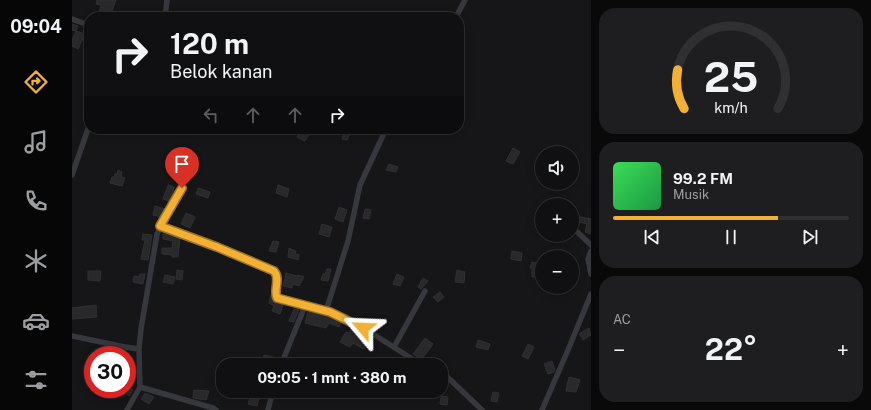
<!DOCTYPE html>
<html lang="id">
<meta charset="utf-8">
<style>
body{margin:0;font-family:"Public Sans",sans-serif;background:#1e1e20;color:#f1f3f6;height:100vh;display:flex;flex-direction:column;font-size:15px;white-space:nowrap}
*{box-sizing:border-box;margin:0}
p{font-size:13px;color:#9c9d9f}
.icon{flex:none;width:22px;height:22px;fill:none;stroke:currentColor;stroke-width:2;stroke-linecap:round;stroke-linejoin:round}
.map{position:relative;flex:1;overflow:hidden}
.drawer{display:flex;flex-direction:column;gap:8px;padding:8px;background:#09090a;width:280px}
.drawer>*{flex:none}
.guide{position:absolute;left:12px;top:12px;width:380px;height:122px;border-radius:16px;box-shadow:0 2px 10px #0003,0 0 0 1px #303032;background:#101012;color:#f1f3f6;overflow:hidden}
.tools{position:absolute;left:463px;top:146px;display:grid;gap:8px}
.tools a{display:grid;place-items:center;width:44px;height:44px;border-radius:50%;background:#101012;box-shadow:0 2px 10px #0003,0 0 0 1px #303032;font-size:20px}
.speed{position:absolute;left:12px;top:346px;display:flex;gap:8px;font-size:20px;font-weight:700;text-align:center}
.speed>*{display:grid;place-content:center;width:52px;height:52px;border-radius:50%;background:#101012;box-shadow:0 2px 10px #0003,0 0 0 1px #303032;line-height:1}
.speed .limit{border:6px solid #d22;background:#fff;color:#111}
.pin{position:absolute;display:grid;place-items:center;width:34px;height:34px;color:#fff;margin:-41px -17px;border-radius:50% 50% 50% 0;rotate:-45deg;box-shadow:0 0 4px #0007}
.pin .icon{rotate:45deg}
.me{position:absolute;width:44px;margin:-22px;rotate:296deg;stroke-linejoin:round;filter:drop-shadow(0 0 3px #0008)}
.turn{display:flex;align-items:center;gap:14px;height:84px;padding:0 20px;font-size:18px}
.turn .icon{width:52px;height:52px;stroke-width:2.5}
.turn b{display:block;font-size:28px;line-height:34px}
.lanes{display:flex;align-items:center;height:38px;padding:0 20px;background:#0003;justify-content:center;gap:20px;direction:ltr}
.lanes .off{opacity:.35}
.big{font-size:30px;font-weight:700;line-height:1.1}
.drawer .widget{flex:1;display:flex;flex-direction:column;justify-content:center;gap:6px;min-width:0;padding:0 14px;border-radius:16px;background:#1e1e20}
.drawer .dial{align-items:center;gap:0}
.dial svg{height:104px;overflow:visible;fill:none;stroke:#303032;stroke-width:7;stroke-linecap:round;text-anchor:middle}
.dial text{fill:#f1f3f6;stroke:none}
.song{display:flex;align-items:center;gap:12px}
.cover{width:48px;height:48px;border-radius:6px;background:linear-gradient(135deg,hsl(130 70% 55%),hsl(140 70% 35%))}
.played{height:4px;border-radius:2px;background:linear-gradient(90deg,#f2b134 70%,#303032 70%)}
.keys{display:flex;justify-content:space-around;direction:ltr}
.heat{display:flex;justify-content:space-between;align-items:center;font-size:22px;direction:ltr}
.trip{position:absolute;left:144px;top:358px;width:232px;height:40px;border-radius:16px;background:#101012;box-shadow:0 2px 10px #0003,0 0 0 1px #303032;font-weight:700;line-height:40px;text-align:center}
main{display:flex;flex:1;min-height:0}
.tabs{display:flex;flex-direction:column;width:72px;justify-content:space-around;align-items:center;background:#060607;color:#9c9d9f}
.tabs .icon{width:28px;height:28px}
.tabs .current{color:#f2b134}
.tabs b{font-size:18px;color:#f1f3f6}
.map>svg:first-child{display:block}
</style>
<main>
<nav class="tabs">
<b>09:04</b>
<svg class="icon current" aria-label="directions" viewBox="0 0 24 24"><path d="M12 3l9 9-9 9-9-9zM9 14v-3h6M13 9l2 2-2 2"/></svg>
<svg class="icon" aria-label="music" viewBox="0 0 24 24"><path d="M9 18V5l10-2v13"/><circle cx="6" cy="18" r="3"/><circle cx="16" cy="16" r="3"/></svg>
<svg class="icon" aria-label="phone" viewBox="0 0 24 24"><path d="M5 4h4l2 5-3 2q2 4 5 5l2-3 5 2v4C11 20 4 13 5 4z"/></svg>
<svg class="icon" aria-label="climate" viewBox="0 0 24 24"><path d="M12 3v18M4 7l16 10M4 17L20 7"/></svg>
<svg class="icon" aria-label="car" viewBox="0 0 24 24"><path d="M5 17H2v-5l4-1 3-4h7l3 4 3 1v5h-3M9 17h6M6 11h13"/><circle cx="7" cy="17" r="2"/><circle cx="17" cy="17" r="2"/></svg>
<svg class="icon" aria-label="filters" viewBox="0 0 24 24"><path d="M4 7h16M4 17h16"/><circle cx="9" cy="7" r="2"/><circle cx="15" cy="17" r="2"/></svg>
</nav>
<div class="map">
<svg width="519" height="410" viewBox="0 0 519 410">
<rect width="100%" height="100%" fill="#161618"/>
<path fill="#29292c" stroke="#303034" d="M25,0H44L38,16L27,13L29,5L24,4Z
M0,24L6,26L4,31L13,34L6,49L0,46V40L4,31L0,30Z
M232,129H241L233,141L225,137L227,132L230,133Z
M264,129H281L279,134H278L275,140L270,139L272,133L264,130Z
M441,148L448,152L441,164L434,161Z
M111,152L124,156L121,164L108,161Z
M317,164L326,167L324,172L314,170Z
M46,170L50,172L49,177L53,178L50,186L38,183L40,177H42L43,174H45Z
M102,170L119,174L117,181L100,177Z
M96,185L102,187L100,194L101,195L97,201L91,199Z
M206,185L217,189L215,197L204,193Z
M126,188L138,192L136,198L124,194Z
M83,206L93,209L89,217L81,215Z
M267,207L275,210L271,222L263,219Z
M293,209L299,210L297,219L291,218Z
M114,213L123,217L118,228L109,224Z
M504,216L519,219V234L513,232L515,224L503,221Z
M250,224L260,227L257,237L247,234Z
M71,234L80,235L76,260L69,259L73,240H70Z
M91,234L108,238L106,257H100V255L90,254V248H100L101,241L91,239Z
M201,241L207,242L204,252L197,251Z
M217,248L224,251L223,254L227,255L226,260L216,257Z
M440,251L450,253L449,261L439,259Z
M460,262L467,264L465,272H466V277H460V268H458Z
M255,269H259L256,281L249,280L251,274H253Z
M105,270L111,271L110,280L104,279Z
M385,270L393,272L392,283L383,282Z
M16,271H29L28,281L16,280Z
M214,273L225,276L226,275L232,277L227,286L221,284L220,288L211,286Z
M68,274H73L71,284L61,282L62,276L67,277Z
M325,274L332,277L328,286L321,284Z
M93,275L103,277L101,284L91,282Z
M351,278L356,281L349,289L346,287Z
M368,292L372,297L366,302L361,297Z
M199,295L202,302L211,305L208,314L200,311L202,306L197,303Z
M24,305L25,317L0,319V308Z
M222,309H227L222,322L217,321Z
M236,312L257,316L269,322L267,327L257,323L254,328L233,323Z
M280,328L300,339L298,343L296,341L292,349L281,343L278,347L268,342L274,332L277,333Z
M517,328L519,335L511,340L507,334Z
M353,338L361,344L350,359L347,358L341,354Z
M406,340L418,344L416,350L404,347Z
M456,344L462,347L456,359L450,356Z
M192,355L201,357L199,364L190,362Z
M480,361L483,370L482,372L476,374L472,364Z
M497,377L508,380L504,392L494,391Z
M55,385L61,390L57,396L48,389H55Z
M122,390L137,391L134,400L121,398Z
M180,391L189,392L185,406L176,404Z
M421,392L427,393L425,402L419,401Z
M73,393L82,397L77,404L69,399Z
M369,396L376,397L375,405L368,404Z"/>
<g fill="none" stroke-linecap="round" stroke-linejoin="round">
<path stroke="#37383d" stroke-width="5.5" d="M93,17L95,0
M384,17L393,0
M0,19L17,25
M304,129L311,133
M0,175L17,126
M88,226L145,247L198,269C213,276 199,288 205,299L258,312L298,332L345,362L360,365
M500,227L519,245
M519,251L516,259L519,274
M254,311L276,241L288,185L314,129
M0,336L53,347L67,349
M322,347L353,291
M209,365L233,306
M369,371L410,410
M68,387L141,408L144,410
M55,410L68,387L67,349L69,329L85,234L109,188
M196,410L201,391
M470,410L496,350L519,294"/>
</g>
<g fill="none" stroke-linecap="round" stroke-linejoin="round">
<defs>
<path id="route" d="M110,188L88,226L145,247L202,271C209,279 201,290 205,298L258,312L291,328"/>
</defs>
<use href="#route" stroke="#9d7322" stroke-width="10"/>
<use href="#route" stroke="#f2b134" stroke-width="7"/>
</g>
</svg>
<div class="tools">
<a><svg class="icon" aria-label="sound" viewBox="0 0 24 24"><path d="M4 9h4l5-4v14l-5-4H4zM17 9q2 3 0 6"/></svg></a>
<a>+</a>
<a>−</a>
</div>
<div class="speed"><div class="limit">30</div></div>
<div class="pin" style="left:110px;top:188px;background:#d93025"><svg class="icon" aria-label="arrive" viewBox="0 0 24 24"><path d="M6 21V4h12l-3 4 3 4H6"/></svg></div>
<svg class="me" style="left:291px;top:328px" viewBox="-20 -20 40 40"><path d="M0-17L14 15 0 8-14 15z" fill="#f2b134" stroke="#fff" stroke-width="4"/></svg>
<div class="trip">09:05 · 1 mnt · 380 m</div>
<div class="guide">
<div class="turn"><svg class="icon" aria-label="right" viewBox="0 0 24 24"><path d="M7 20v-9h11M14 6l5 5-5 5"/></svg><div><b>120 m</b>Belok kanan</div></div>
<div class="lanes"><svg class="icon off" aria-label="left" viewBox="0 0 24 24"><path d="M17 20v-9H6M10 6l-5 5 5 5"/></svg><svg class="icon off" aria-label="ahead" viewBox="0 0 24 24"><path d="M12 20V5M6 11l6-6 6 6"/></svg><svg class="icon off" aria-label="ahead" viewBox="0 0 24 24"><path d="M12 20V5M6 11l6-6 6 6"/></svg><svg class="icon" aria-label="right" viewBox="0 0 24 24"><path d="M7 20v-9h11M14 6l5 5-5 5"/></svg></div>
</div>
</div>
<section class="drawer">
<div class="widget dial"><svg viewBox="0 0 100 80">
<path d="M14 69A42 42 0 1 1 86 69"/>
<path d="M14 69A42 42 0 0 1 9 39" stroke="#f2b134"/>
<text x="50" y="56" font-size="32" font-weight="700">25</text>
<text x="50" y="72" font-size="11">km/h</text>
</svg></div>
<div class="widget">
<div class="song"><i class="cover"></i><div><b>99.2 FM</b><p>Musik</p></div></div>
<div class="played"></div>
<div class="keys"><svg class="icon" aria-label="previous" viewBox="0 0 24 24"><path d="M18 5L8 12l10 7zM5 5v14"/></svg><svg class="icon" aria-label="pause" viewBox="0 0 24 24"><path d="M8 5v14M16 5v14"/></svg><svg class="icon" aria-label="next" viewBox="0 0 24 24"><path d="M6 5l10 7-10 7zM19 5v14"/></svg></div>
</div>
<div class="widget"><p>AC</p>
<div class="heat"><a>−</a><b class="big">22°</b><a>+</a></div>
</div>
</section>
</main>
